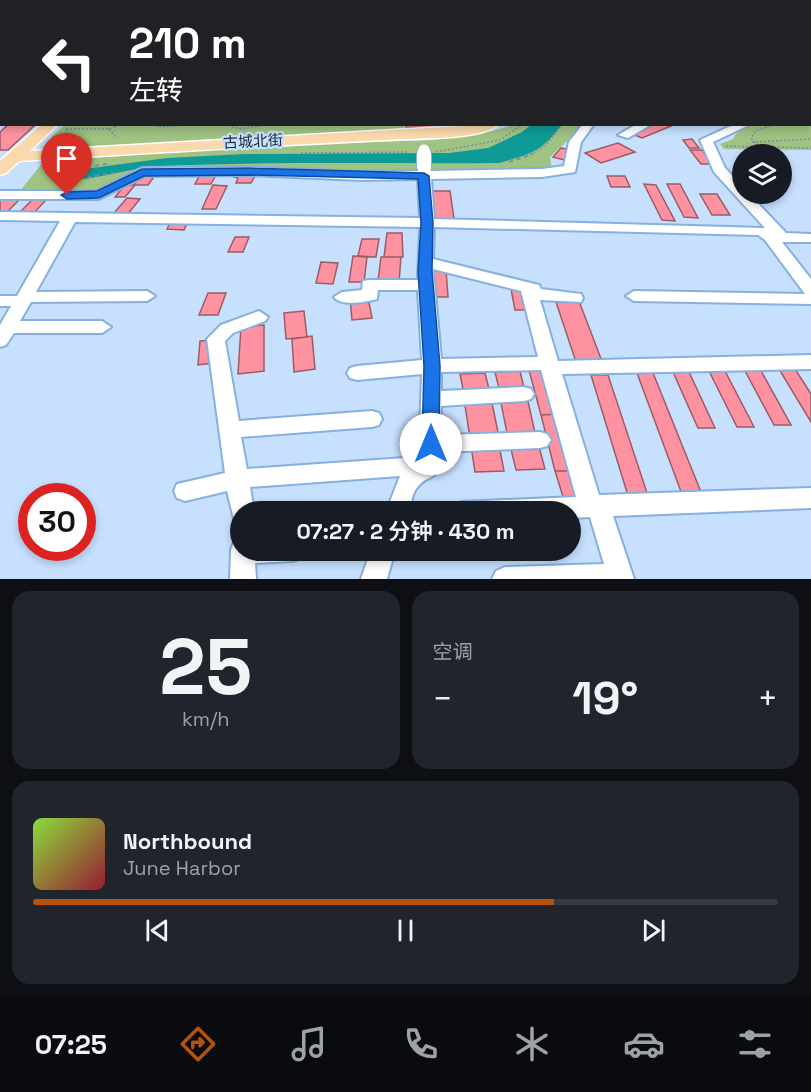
<!DOCTYPE html>
<html lang="zh">
<meta charset="utf-8">
<style>
body{margin:0;font-family:"Space Grotesk","Noto Sans SC",sans-serif;background:#20242c;color:#f1f3f6;height:100vh;display:flex;flex-direction:column;font-size:22px;white-space:nowrap}
*{box-sizing:border-box;margin:0}
p{font-size:20px;color:#9ea1a6}
.icon{flex:none;width:33px;height:33px;fill:none;stroke:currentColor;stroke-width:2;stroke-linecap:round;stroke-linejoin:round}
.map{position:relative;height:579px;overflow:hidden}
.details{display:flex;flex-direction:column;gap:12px;padding:12px;background:#0d0f14;flex:1}
.details>*{flex:none}
.top-card{position:absolute;left:0px;top:0px;width:812px;height:126px;box-shadow:0 3px 9px #0003;background:#202124;color:#fff;overflow:hidden}
.fabs{position:absolute;left:732px;top:144px;display:grid;gap:12px}
.fabs a{display:grid;place-items:center;width:60px;height:60px;border-radius:50%;background:#171b24;box-shadow:0 3px 9px #0003;font-size:30px}
.speed{position:absolute;left:18px;top:483px;display:flex;gap:12px;font-size:30px;font-weight:700;text-align:center}
.speed>*{display:grid;place-content:center;width:78px;height:78px;border-radius:50%;background:#171b24;box-shadow:0 3px 9px #0003;line-height:1}
.speed .limit{border:9px solid #d22;background:#fff;color:#111}
.pin{position:absolute;display:grid;place-items:center;width:51px;height:51px;color:#fff;margin:-62px -26px;border-radius:50% 50% 50% 0;rotate:-45deg;box-shadow:0 0 6px #0007}
.pin .icon{rotate:45deg}
.me{position:absolute;width:66px;margin:-33px;rotate:0deg;stroke-linejoin:round;filter:drop-shadow(0 0 4px #0008)}
.turn{display:flex;align-items:center;gap:21px;height:126px;padding:0 30px;font-size:27px}
.turn .icon{width:78px;height:78px;stroke-width:2.5}
.turn b{display:block;font-size:42px;line-height:51px}
.big{font-size:45px;font-weight:600;line-height:1.1}
.details .card{flex:1;display:flex;flex-direction:column;justify-content:center;gap:9px;min-width:0;padding:0 21px;border-radius:18px;background:#20242c}
.details .dial{align-items:center;gap:0}
.dial b{font-size:78px;line-height:1}
.song{display:flex;align-items:center;gap:18px}
.cover{width:72px;height:72px;border-radius:9px;background:linear-gradient(135deg,hsl(90 70% 55%),hsl(350 70% 35%))}
.played{height:6px;border-radius:3px;background:linear-gradient(90deg,#b45309 70%,#363941 70%)}
.keys{display:flex;justify-content:space-around;direction:ltr}
.heat{display:flex;justify-content:space-between;align-items:center;font-size:33px;direction:ltr}
.details .tiles{flex:1;display:grid;gap:12px;grid-template-columns:1fr 1fr}
.card:last-child{grid-column:span 2}
.trip{position:absolute;left:230px;top:501px;width:351px;height:60px;border-radius:30px;background:#171b24;box-shadow:0 3px 9px #0003;font-weight:600;line-height:60px;text-align:center}
.menu{display:flex;height:96px;justify-content:space-around;align-items:center;background:#090b0e;color:#9ea1a6}
.menu .icon{width:42px;height:42px}
.menu .active{color:#b45309}
.menu b{font-size:27px;color:#f1f3f6}
.map>svg:first-child{display:block}
</style>
<div class="map">
<svg width="811" height="579" viewBox="0 0 811 579">
<rect width="100%" height="100%" fill="#c6e0fe"/>
<path fill="#9fc383" d="M811,112V150L724,149L720,144L733,139C744,116 788,124 810,124Z
M65,125H405L403,132L64,150L48,144L52,136Z
M513,125H584L550,157L552,168L372,175L146,170L132,172L96,191L19,192L44,161L252,146L434,140L493,131Z"/>
<path fill="#0e9b98" d="M531,125H561C543,151 529,155 499,163C386,164 273,161 160,166C129,167 85,185 56,178L62,172L167,158L245,154L449,153L488,148L522,132Z"/>
<path fill="#ff92a0" stroke="#9b5c64" stroke-width="1.5" d="M9,124H36L8,150H0V132Z
M406,124H435V128L406,127Z
M656,124H676L642,138L632,134Z
M692,139L699,148H689L683,140Z
M618,143L635,152L601,163L585,153Z
M561,148L571,150L564,160L553,157Z
M690,150H702L713,164H701Z
M236,173L256,174L251,183H236L238,178L234,177Z
M142,174H156L148,185H134Z
M200,175H216L211,184H195Z
M607,176H625L630,187H611Z
M644,184L656,185L675,221L662,220Z
M667,184H680L698,218L684,217Z
M125,185H135L125,197H115Z
M213,185L227,186L216,209H202Z
M430,191H450L454,219L433,220Z
M700,194H717L730,215H712Z
M0,197H22L6,213H0Z
M127,198L140,199L127,215L113,214Z
M33,199L46,200L32,215L18,214Z
M171,221H188L184,230L167,229Z
M387,233H402L403,257H384Z
M235,237H249L243,252H228Z
M362,239H379L376,257L358,256Z
M353,256L367,257L364,282H349Z
M381,257H401L399,282L378,281Z
M321,262L338,263L333,284L316,283Z
M431,270H446L448,297H432Z
M511,289H525L530,310H515Z
M208,293H226L218,315H199Z
M368,297L372,318L352,320L350,298Z
M579,301L603,364L577,365L556,302Z
M304,311L307,337L286,339L284,313Z
M264,325V371L238,374L241,327Z
M312,336L315,369L294,372L292,339Z
M214,340L213,363L198,365L200,341Z
M744,369H760L791,425H774Z
M779,369H795L811,394V422Z
M529,370H546L559,414L541,415Z
M520,371L525,392L500,393L495,372Z
M709,371H725L754,427H737Z
M673,372H689L715,428H698Z
M485,373L490,393L464,394L460,374Z
M637,373H653L703,497H683Z
M591,375H608L649,499H629Z
M527,397L536,437L508,438L500,398Z
M491,398L499,437L470,438L464,399Z
M559,414L575,471H555L541,415Z
M538,443L545,469L516,470L510,445Z
M499,445L504,471L475,472L471,446Z
M555,471H575L584,502L565,503Z"/>
<g fill="none" stroke-linecap="round" stroke-linejoin="round">
<defs>
<path id="minor" d="M310,0H318L309,2Z
M418,0H426V2H418Z
M504,0H512L513,2H505Z
M563,0H571V2H563Z
M0,11H2V15H0Z
M810,28H811V34H810Z
M2,44V50L0,51V45Z
M810,72H811V78H810Z
M0,77H2V83H0Z
M810,100H811V107H810Z
M583,124H594L581,142L575,172L542,177L431,179L434,219L765,228L714,172L700,140L735,124H751L713,142L725,168L742,186V194H749L786,233L811,234V242H782L811,279V304L634,301L626,296L634,291L805,294L765,240L758,235L434,227L433,259L539,285L541,289L581,294L583,298L581,302L540,300L558,361L811,355V369L562,374L599,495L811,488V508L613,516L634,579H492L496,571L505,567L604,564L590,517L570,518V512H450L453,505L461,502L576,497L541,370L441,372V391L524,387L531,389L534,394L531,399L524,401L441,406L440,435L540,432L547,434L551,440L547,446L540,448L440,452C440,485 430,470 416,489C412,494 411,505 409,512H386L400,476L250,487L254,512H240V521L234,519L227,491L185,501L177,498L174,491L177,484L225,473L207,339L221,325L259,311L268,317L265,321L233,333L225,341L239,421L372,411L379,413L382,419L379,425L372,427L241,437L247,469L419,457L422,374L357,380L350,378L347,373L350,368L357,366L422,360L418,290H378L377,299C366,302 341,307 334,297L342,292L362,290L363,281L369,280H418L420,227L75,222L36,292L147,291L155,296L147,301L31,302L20,321H102L111,327L102,333H14L6,345L0,347V325L11,306H0V296H17L60,221L0,220V212L420,218L418,179L362,180L249,175L145,176L99,199H0V191H96L142,168L249,167L362,172L418,171V166L424,162L429,163L431,171L542,169L564,166L569,142ZM433,269L521,291L538,357L441,359Z
M637,124H652L628,138L618,135Z
M240,540V550H305L302,558L293,561L255,563L256,579H230L231,550L234,542Z
M371,550H395L387,579H361Z"/>
<path id="major" d="M180,0H191L179,2Z
M810,10H811V16H810Z
M42,124H58L30,151L499,124C484,139 427,138 406,139C277,145 148,153 19,161L6,173L0,175V161Z"/>
</defs>
<use href="#minor" stroke="#86b0df" stroke-width="4"/>
<use href="#major" stroke="#fff" stroke-width="3"/>
<path stroke="#788ea7" stroke-width="1.5" stroke-dasharray="2 2" stroke-linecap="butt" d="M147,124L162,127L194,124
M224,124L241,129L269,124
M66,129H109L122,124
M109,129L117,138
M63,142L67,129
M752,142L811,139
M726,146L811,148
M760,149L751,138L756,131L774,124
M436,152L500,140L523,124
M301,153L409,152
M530,155L546,145L563,124"/>
<path stroke="#788ea7" stroke-width="2" stroke-dasharray="4 4" stroke-linecap="butt" d="M509,162L533,154
M107,164L57,171L52,178L58,182L114,173"/>
<use href="#minor" fill="#fff" fill-rule="evenodd"/>
<use href="#major" fill="#fbd9ad" fill-rule="evenodd"/>
<defs>
<path id="minor-bridge-far1" d="M424,150V155"/>
<path id="minor-bridge" d="M424,154V166"/>
</defs>
<use href="#minor-bridge-far1" stroke="#86b0df" stroke-width="14" stroke-linecap="butt"/>
<use href="#minor-bridge" stroke="#86b0df" stroke-width="16" stroke-linecap="butt"/>
<use href="#minor-bridge-far1" stroke="#fff" stroke-width="11"/>
<use href="#minor-bridge" stroke="#fff" stroke-width="14"/>
</g>
<path fill="#1a73e8" stroke="#114b97" stroke-width="1.5" d="M249,168L424,173L429,176L433,223L432,271L440,366L439,444L437,449H424L422,444L424,366L418,271L421,223L418,179L249,175L144,176L99,198L67,199L61,195L67,192L97,191L142,169Z"/>
<g text-anchor="middle" dominant-baseline="central" stroke-width="4.5" stroke-linejoin="round" paint-order="stroke">
<g font-size="15" fill="#17273a" stroke="#c6e0fe">
<text transform="translate(253 141) rotate(-3)">古城北街</text>
</g>
</g>
</svg>
<div class="fabs">
<a><svg class="icon" aria-label="layers" viewBox="0 0 24 24"><path d="M12 4l9 5-9 5-9-5zM3 14l9 5 9-5"/></svg></a>
</div>
<div class="speed"><div class="limit">30</div></div>
<div class="pin" style="left:67px;top:195px;background:#d93025"><svg class="icon" aria-label="arrive" viewBox="0 0 24 24"><path d="M6 21V4h12l-3 4 3 4H6"/></svg></div>
<svg class="me" style="left:431px;top:444px" viewBox="-20 -20 40 40"><circle r="19" fill="#fff"/><path d="M0-13L10 11 0 6-10 11z" fill="#1a73e8"/></svg>
<div class="trip">07:27 · 2 分钟 · 430 m</div>
<div class="top-card">
<div class="turn"><svg class="icon" aria-label="left" viewBox="0 0 24 24"><path d="M17 20v-9H6M10 6l-5 5 5 5"/></svg><div><b>210 m</b>左转</div></div>
</div>
</div>
<section class="details">
<div class="tiles">
<div class="card dial"><b>25</b><p>km/h</p></div>
<div class="card"><p>空调</p>
<div class="heat"><a>−</a><b class="big">19°</b><a>+</a></div>
</div>
<div class="card">
<div class="song"><i class="cover"></i><div><b>Northbound</b><p>June Harbor</p></div></div>
<div class="played"></div>
<div class="keys"><svg class="icon" aria-label="previous" viewBox="0 0 24 24"><path d="M18 5L8 12l10 7zM5 5v14"/></svg><svg class="icon" aria-label="pause" viewBox="0 0 24 24"><path d="M8 5v14M16 5v14"/></svg><svg class="icon" aria-label="next" viewBox="0 0 24 24"><path d="M6 5l10 7-10 7zM19 5v14"/></svg></div>
</div>
</div>
</section>
<nav class="menu">
<b>07:25</b>
<svg class="icon active" aria-label="directions" viewBox="0 0 24 24"><path d="M12 3l9 9-9 9-9-9zM9 14v-3h6M13 9l2 2-2 2"/></svg>
<svg class="icon" aria-label="music" viewBox="0 0 24 24"><path d="M9 18V5l10-2v13"/><circle cx="6" cy="18" r="3"/><circle cx="16" cy="16" r="3"/></svg>
<svg class="icon" aria-label="phone" viewBox="0 0 24 24"><path d="M5 4h4l2 5-3 2q2 4 5 5l2-3 5 2v4C11 20 4 13 5 4z"/></svg>
<svg class="icon" aria-label="climate" viewBox="0 0 24 24"><path d="M12 3v18M4 7l16 10M4 17L20 7"/></svg>
<svg class="icon" aria-label="car" viewBox="0 0 24 24"><path d="M5 17H2v-5l4-1 3-4h7l3 4 3 1v5h-3M9 17h6M6 11h13"/><circle cx="7" cy="17" r="2"/><circle cx="17" cy="17" r="2"/></svg>
<svg class="icon" aria-label="filters" viewBox="0 0 24 24"><path d="M4 7h16M4 17h16"/><circle cx="9" cy="7" r="2"/><circle cx="15" cy="17" r="2"/></svg>
</nav>
